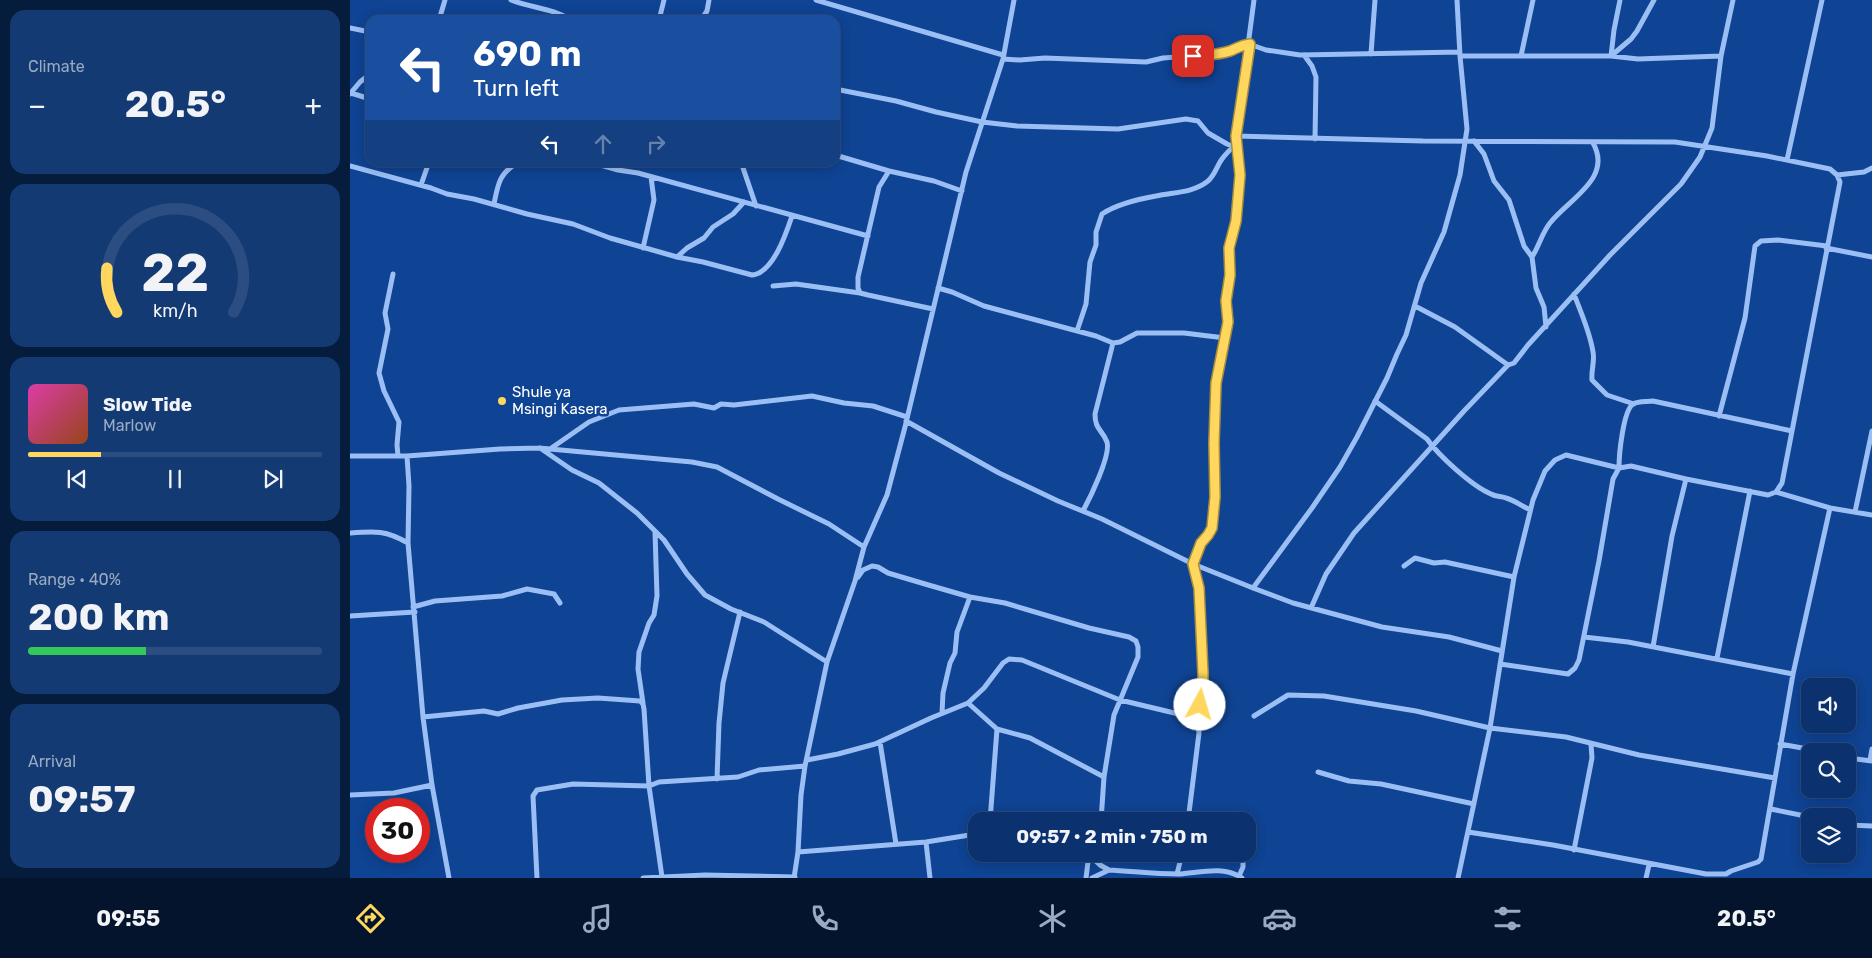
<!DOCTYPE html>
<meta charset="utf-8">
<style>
body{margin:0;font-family:Rubik,sans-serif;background:#143a73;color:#f1f3f6;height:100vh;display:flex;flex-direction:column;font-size:19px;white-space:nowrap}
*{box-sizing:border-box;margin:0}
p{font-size:16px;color:#9aaac2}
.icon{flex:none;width:28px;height:28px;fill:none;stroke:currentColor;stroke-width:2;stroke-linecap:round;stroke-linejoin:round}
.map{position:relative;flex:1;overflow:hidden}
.sheet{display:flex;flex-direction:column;gap:10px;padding:10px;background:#061c3c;width:350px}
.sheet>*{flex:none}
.banner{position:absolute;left:15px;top:15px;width:475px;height:152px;border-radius:15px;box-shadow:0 2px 12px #0003,0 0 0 1px #2b4d81;background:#1a4fa0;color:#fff;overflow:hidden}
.fabs{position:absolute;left:1451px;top:678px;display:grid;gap:10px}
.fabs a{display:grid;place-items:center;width:55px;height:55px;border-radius:10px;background:#0b326e;box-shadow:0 2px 12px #0003,0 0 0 1px #2b4d81;font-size:25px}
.speed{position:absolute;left:15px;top:798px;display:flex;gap:10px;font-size:25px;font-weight:700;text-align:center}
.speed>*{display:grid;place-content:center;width:65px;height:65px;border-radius:50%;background:#0b326e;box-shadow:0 2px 12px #0003,0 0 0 1px #2b4d81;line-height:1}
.speed .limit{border:8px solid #d22;background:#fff;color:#111}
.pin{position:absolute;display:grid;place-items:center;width:42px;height:42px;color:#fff;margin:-21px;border-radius:10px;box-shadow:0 2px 8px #0006}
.me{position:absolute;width:55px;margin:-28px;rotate:6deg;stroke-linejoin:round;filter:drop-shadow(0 0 4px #0008)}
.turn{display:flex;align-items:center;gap:18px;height:105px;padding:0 25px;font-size:22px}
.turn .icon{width:65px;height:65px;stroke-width:2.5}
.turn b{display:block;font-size:35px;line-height:42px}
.lanes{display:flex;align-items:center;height:48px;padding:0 25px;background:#0003;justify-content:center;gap:25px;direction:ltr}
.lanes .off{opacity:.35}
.big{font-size:38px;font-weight:700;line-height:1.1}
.sheet .card{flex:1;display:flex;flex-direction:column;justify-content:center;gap:8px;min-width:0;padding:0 18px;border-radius:15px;background:#143a73}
.sheet .dial{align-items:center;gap:0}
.dial svg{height:130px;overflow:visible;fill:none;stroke:#2b4d81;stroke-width:7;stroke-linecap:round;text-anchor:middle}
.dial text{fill:#f1f3f6;stroke:none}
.song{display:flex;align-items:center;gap:15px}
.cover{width:60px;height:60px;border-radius:8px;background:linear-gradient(135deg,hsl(320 70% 55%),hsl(20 70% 35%))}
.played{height:5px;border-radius:2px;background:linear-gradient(90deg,#ffd75e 25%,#2b4d81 25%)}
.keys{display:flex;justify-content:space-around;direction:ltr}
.heat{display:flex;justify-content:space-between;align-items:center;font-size:28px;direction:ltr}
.charge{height:8px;border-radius:4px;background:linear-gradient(90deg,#34c759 40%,#2b4d81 0)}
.trip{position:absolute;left:618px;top:812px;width:288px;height:50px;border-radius:15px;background:#0b326e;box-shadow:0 2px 12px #0003,0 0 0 1px #2b4d81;font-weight:700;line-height:50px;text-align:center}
.menu{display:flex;height:80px;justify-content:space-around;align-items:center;background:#04142c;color:#9aaac2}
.menu .icon{width:35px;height:35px}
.menu .selected{color:#ffd75e}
.menu b{font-size:22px;color:#f1f3f6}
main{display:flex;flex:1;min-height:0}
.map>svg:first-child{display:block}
</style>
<main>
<section class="sheet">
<div class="card"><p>Climate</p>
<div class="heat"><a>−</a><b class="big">20.5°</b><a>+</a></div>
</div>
<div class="card dial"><svg viewBox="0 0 100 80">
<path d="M14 69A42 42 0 1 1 86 69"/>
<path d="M14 69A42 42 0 0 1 8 42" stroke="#ffd75e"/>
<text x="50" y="56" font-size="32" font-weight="700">22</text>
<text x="50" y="72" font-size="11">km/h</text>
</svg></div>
<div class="card">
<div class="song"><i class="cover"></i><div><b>Slow Tide</b><p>Marlow</p></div></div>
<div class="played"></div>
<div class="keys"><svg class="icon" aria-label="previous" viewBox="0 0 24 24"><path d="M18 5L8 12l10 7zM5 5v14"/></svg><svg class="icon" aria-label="pause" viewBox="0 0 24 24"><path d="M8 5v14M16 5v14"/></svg><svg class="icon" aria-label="next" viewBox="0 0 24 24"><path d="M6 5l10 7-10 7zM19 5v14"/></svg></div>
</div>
<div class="card"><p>Range · 40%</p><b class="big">200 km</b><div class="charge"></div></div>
<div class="card"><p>Arrival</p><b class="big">09:57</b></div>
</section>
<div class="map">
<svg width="1522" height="878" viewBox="0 0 1522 878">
<rect width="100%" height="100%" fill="#0f4393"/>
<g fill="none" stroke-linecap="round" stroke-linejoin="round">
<path stroke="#9bbff4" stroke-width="5" d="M161,0C181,8 203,8 221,20
M466,0L653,55
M1270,0L1264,30L1261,56L1288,59L1371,56
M89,20L95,0
M309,20L314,0
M351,20L357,11L359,0
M0,28L20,32
M1021,54L1025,0
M954,55L962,66L966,77L965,139
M1110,56H1261L1281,39L1287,31L1304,0
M1171,56L1183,0
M653,59L670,60L695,58L796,62L813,58L867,54L880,51L889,46L899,44L916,50L950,55L1110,52
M485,89L546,101L586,112L632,122L667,126L768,129L836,119L848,121L858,133L877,144L882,146L886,144
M1,93L20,99
M0,94L10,82L20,74
M886,136L1073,141L1325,142L1417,156L1480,169L1487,175L1490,182L1432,483L1426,492L1418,495L1336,479L1281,466L1269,468L1263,479L1249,561L1229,660L1225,668L1218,674L1150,664
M1124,141L1134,154L1144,181L1159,200L1174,246L1182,257L1186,288L1194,307L1196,327
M485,155L539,171L584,181L612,191
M1437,160L1472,0
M240,162L268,170L288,173L518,236
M391,162L406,206
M0,166L81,188L97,194L124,199L177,214L223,224L260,238L327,257L353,262L402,275C423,273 436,234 442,216
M539,171L529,187L508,277V288L510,293L518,295L583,309
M1487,175L1514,172L1522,168
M71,185L79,162
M144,204C148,184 149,173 169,162
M293,248L304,200L301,177
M1476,248L1522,257
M327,257L337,248L354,238L363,227L383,214L394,202
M1182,257C1189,246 1192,233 1200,223C1219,199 1263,178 1243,143
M43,274L35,313L38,329L29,373L34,391L49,422L47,445L48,456
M423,286L446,284L510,293
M588,288L602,292L634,306L746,336L763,343L770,342L787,333H834L875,338
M1224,294C1231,313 1240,332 1243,352C1245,361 1241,370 1242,380L1257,395L1284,404
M1065,306L1105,327L1158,365L1164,363L1178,345L1260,255L1331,184L1350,157L1362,128L1371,56L1383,0
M727,331L736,304L740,262L746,245V232L752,214C767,204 789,199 806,196C824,192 843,193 858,181C864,176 866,169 870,162C874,155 880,150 885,145
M1025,401L1077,439C1089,456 1122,486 1141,494C1146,497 1151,496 1156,498C1164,500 1172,506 1180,510
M1369,416L1395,318L1405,246L1411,241L1428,240L1477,246
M556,421L649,473L708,501L752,519L843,564L903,588L943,603L1032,627L1099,637L1152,651
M190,448L222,470L249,483L287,513L314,540L337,574L355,595L381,609L414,622L477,662
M200,449L239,422L269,410L344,404L364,408L371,404L384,405L462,396L494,403L523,406L557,417
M0,456H57L150,449L189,448L342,462L367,467L428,499L479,524L514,547
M57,456L59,486L58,543L73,717L82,785L99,878
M1480,508L1522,515
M733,511C740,498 761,455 757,442C752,429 745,430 745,414L763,343
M1505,512L1522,431
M0,533C25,531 36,530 58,543
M1054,566L1065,558L1084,563L1095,562L1164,577
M508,577L513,570L522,566L528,567L538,573L575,584L620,597L655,603L739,628L779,637L786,641L788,647V657L764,715L754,777L751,821
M903,588L962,508L990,467L1007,437L1037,378L1047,354L1056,335L1071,283L1094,232L1110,175L1117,129L1110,56L1107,0
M63,607L85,601L152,596L177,589L204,594L210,603
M961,608L976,574L1004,533L1114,411L1158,365
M0,616L65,612
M1234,637L1278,642L1443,674
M1303,647L1322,536L1336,479
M1367,658L1400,491
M293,703L288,669L289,652L299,623L304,615L307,596L305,532
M618,703L647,729L640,821
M592,713L593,693L600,663L605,653L607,632L620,597
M904,716L938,695L974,696L1066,711L1140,728L1216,737L1289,755L1425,778
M73,717L134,711L148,714L168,708L212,700L248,698L290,701L293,704L294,709L299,786L312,877
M647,729L680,738L754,777
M530,742L546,844
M1430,744L1469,751
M1498,758L1522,761
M457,760L488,754L525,744L581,718L618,703L634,688L653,663L659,659L672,660L770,700L837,716L847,714L853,690V673L849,588L843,564L851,543L858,535L862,527L865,497L864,443L866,383L878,322L876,301L880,275L879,248L886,221L890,175L886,136L904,0
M1520,760L1522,749
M968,772L999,781L1031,784L1124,804
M367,779L369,723L373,683L390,612
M0,795L44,793L82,785
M1421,809L1460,817
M838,821L849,733L847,714
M1498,825L1522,826
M1118,832L1203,845L1356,874H1376L1381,871L1408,862L1411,859L1443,674L1480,508L1426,492
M576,842L580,878
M1224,850L1242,758L1241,744
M448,852L576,842L626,834
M739,855L750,865L759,870C781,871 805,874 828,874C849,873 873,865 892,878
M827,874L832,854
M889,876L893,867V854
M187,878L183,796L187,790L223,784L299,786L309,782L388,777L409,770L455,766
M293,878L355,875L445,877
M444,878L448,852L451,795L455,766L477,662L505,581L514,547L537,495L555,427L616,172L653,59L664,0
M736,878L739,854
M742,878L759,870
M1108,878L1140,728L1164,577L1183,500L1195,471L1205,460L1216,455L1269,468C1269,455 1273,411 1283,404C1288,401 1297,402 1303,401L1442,431
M1296,878L1299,865"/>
</g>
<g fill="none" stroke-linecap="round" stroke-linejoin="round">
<defs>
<path id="route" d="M843,56C855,55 869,55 880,51C887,48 892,45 900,44L886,136L890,175L886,221L879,248L880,275L876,301L878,322L866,383L864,443L865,497L862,528L858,535L851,543L843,564L849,588L853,673V690L850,705"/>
</defs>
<use href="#route" stroke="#a68c3d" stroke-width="12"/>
<use href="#route" stroke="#ffd75e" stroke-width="9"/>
</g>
<circle fill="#ffd75e" stroke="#0f4393" stroke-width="2" cx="152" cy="401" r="5"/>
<g text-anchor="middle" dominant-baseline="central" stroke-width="5" stroke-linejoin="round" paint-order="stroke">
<g font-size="15" fill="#fff" stroke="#0f4393" text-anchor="start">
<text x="162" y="392">Shule ya<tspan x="162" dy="17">Msingi Kasera</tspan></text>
</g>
</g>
</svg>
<div class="fabs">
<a><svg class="icon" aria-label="sound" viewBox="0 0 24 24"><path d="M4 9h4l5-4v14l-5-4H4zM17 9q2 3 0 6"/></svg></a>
<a><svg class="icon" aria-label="search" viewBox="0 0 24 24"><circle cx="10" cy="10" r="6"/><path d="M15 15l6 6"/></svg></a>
<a><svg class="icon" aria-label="layers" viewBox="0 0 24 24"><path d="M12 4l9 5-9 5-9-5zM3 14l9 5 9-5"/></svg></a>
</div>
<div class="speed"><div class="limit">30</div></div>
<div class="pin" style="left:843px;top:56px;background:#d93025"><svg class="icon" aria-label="arrive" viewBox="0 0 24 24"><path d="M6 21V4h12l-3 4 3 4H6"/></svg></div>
<svg class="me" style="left:850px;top:705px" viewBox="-20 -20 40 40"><circle r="19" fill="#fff"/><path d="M0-13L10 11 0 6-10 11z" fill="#ffd75e"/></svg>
<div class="trip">09:57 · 2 min · 750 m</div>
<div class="banner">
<div class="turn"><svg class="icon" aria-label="left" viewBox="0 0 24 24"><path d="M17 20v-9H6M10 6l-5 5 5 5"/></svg><div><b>690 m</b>Turn left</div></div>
<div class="lanes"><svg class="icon" aria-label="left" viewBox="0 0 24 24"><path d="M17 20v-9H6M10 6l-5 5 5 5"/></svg><svg class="icon off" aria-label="ahead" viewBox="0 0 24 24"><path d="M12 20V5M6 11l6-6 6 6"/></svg><svg class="icon off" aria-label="right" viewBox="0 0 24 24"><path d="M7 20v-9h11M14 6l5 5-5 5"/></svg></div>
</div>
</div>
</main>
<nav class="menu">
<b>09:55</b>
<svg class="icon selected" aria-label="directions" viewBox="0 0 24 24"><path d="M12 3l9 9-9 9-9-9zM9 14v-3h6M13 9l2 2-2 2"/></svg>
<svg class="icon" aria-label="music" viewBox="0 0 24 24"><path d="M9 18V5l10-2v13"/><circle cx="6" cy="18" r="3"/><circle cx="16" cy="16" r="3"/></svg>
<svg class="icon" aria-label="phone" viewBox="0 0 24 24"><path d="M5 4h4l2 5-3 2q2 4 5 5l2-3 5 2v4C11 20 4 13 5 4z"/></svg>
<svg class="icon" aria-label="climate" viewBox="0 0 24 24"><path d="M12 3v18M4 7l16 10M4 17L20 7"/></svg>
<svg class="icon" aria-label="car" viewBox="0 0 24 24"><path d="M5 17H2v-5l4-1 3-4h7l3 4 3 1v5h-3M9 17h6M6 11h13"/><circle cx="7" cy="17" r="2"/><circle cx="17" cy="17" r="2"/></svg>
<svg class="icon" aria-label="filters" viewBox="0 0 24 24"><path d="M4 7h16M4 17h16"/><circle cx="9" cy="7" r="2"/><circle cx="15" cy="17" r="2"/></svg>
<b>20.5°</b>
</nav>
